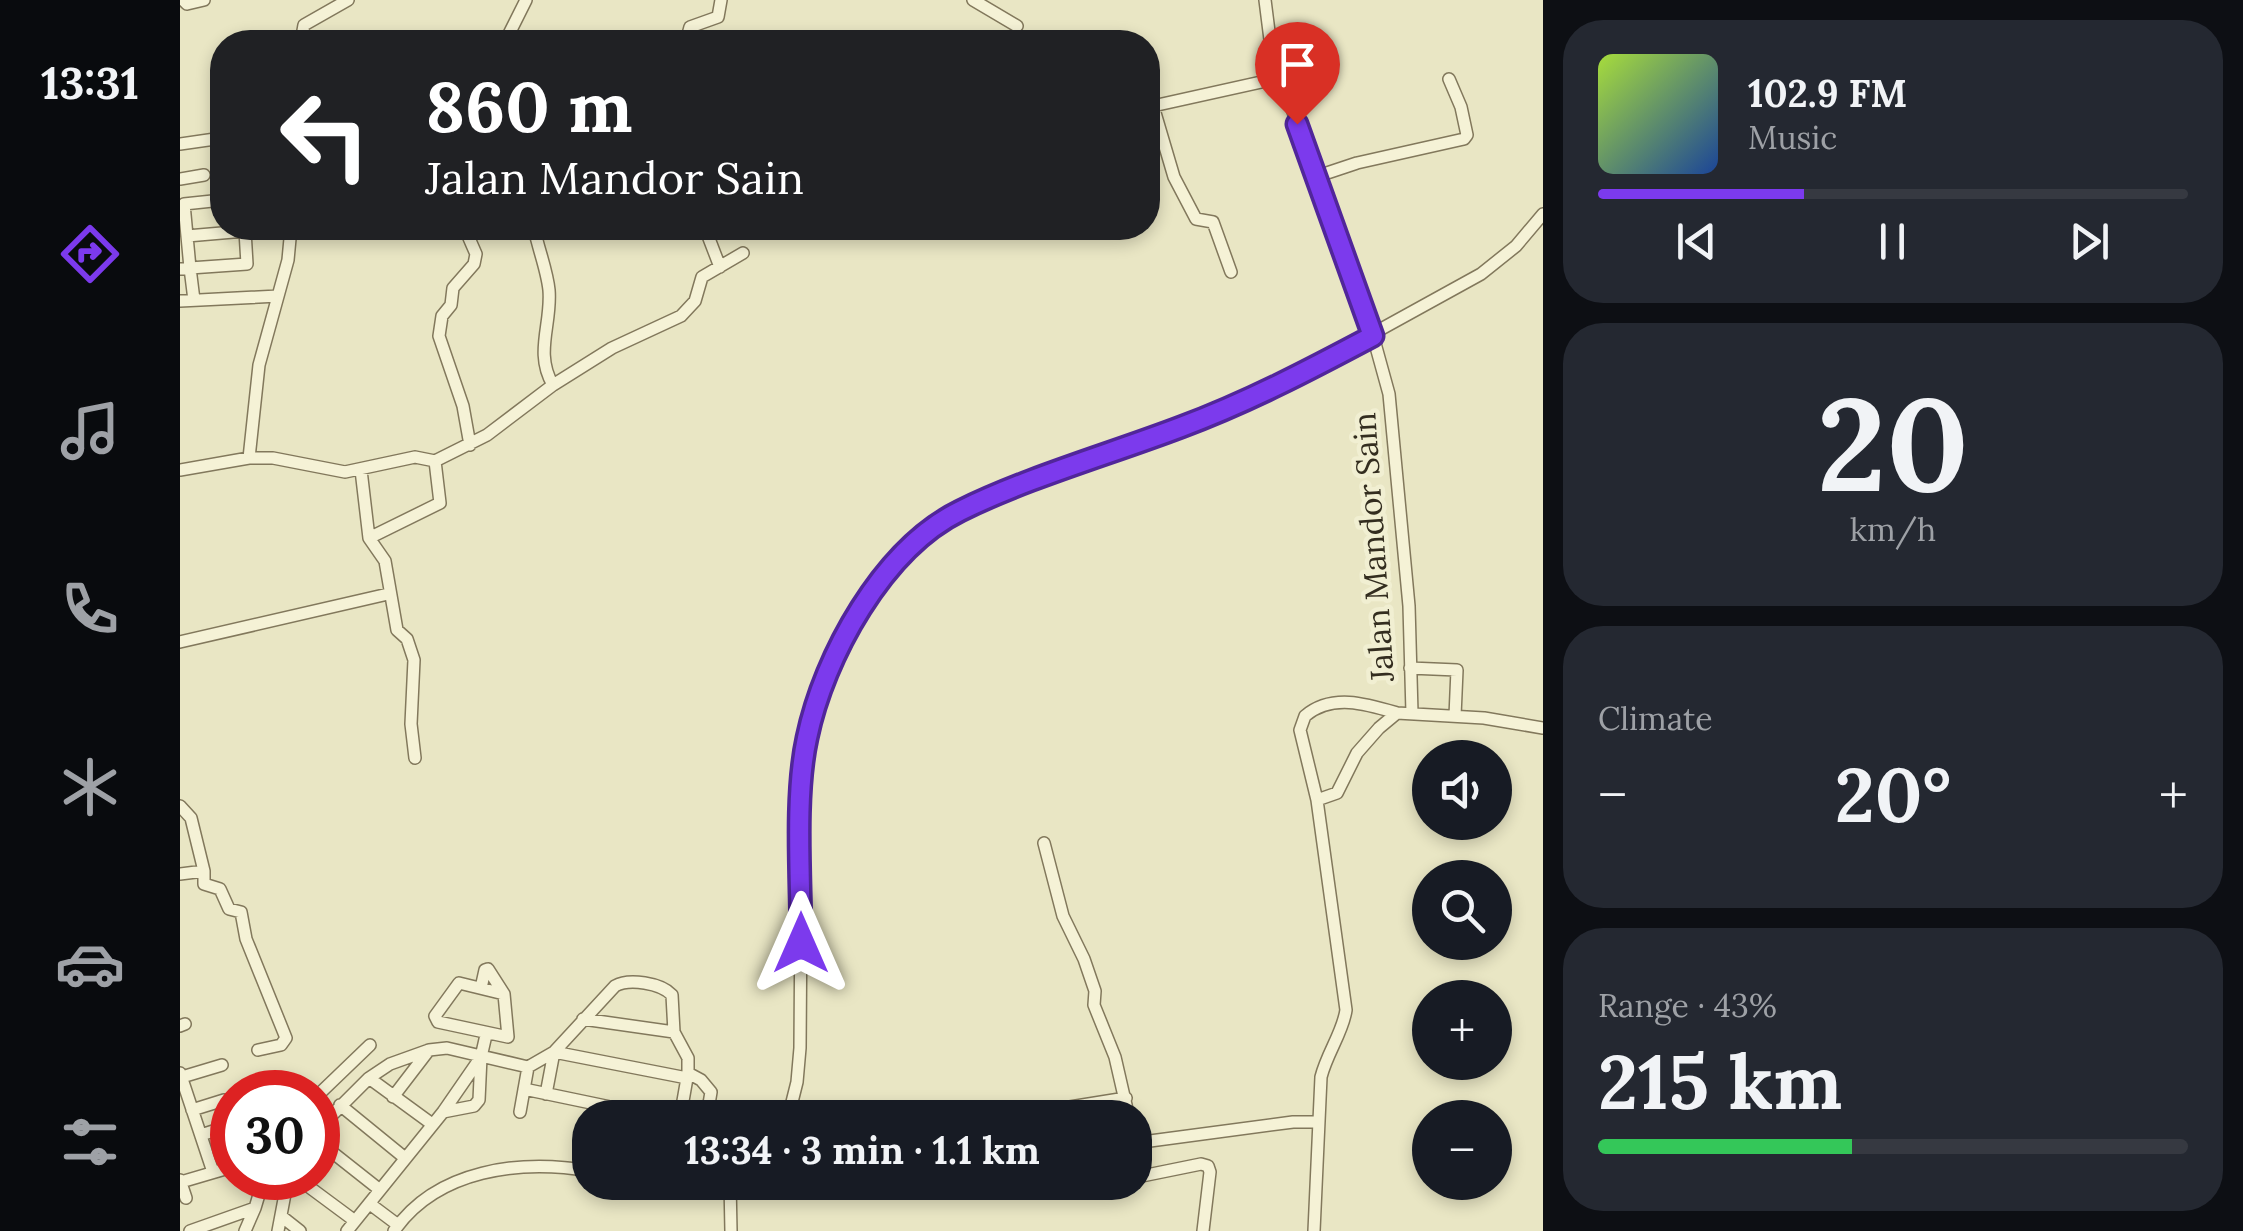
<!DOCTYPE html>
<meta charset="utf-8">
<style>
body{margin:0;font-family:Lora,serif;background:#242831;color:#f1f3f6;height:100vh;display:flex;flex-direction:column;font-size:38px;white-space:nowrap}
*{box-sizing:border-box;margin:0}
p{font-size:32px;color:#9ea1a6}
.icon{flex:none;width:55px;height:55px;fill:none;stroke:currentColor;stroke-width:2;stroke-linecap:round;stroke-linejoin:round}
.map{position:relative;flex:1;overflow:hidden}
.panel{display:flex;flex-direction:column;gap:20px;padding:20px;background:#0d0f14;width:700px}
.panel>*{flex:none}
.hud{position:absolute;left:30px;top:30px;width:950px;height:210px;border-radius:40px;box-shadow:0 5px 15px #0003;background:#202124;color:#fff;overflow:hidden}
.buttons{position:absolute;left:1232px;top:740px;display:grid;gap:20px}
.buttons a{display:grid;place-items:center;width:100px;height:100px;border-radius:50%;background:#171b24;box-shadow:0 5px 15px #0003;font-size:50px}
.speed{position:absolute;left:30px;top:1070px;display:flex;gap:20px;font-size:50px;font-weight:700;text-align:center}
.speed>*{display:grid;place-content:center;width:130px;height:130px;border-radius:50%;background:#171b24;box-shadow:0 5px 15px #0003;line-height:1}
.speed .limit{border:15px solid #d22;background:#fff;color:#111}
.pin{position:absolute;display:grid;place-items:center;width:85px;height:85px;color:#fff;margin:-102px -42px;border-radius:50% 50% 50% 0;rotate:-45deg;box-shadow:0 0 10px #0007}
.pin .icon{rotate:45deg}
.me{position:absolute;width:110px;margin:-55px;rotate:0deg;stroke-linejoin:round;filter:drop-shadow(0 0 8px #0008)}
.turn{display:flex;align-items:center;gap:35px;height:210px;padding:0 50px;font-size:45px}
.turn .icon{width:130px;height:130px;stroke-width:2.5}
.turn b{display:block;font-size:70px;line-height:85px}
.big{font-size:75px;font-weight:800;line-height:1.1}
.panel .widget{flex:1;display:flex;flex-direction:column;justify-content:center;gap:15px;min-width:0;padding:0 35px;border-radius:40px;background:#242831}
.panel .dial{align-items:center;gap:0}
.dial b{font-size:130px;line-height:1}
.song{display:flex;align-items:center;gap:30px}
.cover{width:120px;height:120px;border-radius:15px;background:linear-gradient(135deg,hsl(80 70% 55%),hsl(220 70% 35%))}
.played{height:10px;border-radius:5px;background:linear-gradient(90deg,#7c3aed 35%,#363941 35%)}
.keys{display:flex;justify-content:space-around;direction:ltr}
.heat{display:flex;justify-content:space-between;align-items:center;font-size:55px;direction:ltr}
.charge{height:15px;border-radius:8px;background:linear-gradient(90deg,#34c759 43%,#363941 0)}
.trip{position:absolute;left:392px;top:1100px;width:580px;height:100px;border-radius:40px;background:#171b24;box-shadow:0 5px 15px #0003;font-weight:800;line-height:100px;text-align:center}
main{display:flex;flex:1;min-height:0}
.menu{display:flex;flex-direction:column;width:180px;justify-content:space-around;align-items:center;background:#090b0e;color:#9ea1a6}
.menu .icon{width:70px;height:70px}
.menu .active{color:#7c3aed}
.menu b{font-size:45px;color:#f1f3f6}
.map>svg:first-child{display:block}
</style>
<main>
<nav class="menu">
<b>13:31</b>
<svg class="icon active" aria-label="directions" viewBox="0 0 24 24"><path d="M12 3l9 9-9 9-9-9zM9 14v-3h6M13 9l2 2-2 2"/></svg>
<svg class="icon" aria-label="music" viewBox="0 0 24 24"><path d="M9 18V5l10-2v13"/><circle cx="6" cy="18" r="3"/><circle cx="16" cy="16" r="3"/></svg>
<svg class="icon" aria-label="phone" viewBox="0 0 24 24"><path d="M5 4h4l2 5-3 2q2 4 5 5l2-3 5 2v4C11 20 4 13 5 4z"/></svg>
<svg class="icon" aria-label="climate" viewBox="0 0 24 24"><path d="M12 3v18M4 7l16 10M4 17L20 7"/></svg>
<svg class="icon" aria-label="car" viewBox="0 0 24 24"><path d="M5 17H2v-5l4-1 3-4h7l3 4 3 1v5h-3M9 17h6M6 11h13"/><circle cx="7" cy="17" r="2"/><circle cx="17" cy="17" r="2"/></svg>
<svg class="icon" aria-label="filters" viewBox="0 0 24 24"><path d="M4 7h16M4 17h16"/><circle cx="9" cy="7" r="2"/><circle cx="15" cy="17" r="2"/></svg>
</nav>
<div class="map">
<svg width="1363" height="1231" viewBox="0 0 1363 1231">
<rect width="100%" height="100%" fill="#e9e6c4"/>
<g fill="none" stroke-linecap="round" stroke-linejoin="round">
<defs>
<path id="minor" d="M3,0L7,4L24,0
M793,0L837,26
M1085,0L1095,79L1108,98L1193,336L1209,394L1229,606L1232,713
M121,42L124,25L168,0
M325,42L346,0
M506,42L510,27L538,17L541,0
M0,144L42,138
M1135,177L1177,163L1284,139L1287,135L1281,107L1269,79
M0,179L24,175
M354,228C358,248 367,270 369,290C372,324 354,353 373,385
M525,228L540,267
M7,236L65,231L67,264L10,268L4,204L42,200
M0,269L10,268L14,300
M1051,272L1033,222L1016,219L994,177L973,106L1095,79
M0,301L98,296
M290,445L283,406L259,336L262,316L271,305L273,288L294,264L296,254L289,238L297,228
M69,458H93L165,472L235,457L255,461L307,435L373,385L432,348L501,316L515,301L522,277L563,253
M0,470L69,458L79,365L108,260L111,228
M181,470L189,538L205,561L217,630L227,639L234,660L231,724L235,758
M189,538L260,503L255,461
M0,642L208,594
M1230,668L1277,670L1275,716
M1137,800L1120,730L1125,716C1152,693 1187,704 1217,713
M0,806L11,818L24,871
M864,843L883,916L904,959L915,991L914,1005L935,1057L949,1118
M0,874L24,871V884L40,889L49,909L61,912L66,939L106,1038L101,1045L78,1050
M301,988L305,970L308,969L324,994L328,1037L258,1022L255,1016L279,983L324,994
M403,1019L494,1032
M0,1026L5,1024
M0,1073L33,1172
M2,1077L42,1065
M189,1078L252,1124
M344,1089L483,1118
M366,1094L374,1052L507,1078L508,1073
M138,1095L190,1045
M213,1097L249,1050
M160,1105L225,1158
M12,1110L44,1100
M865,1111L946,1098
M263,1112L294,1106L299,1100L301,1057L306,1035
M340,1112L348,1067
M500,1118L507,1078
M608,1118L617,1082L620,1048L622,772C637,669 689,566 780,511L1074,399L1301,274L1336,246L1363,214
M138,1129L189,1078L210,1064L249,1050L267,1048L348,1067L374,1052L435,986C449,978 481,983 492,995L494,1032L508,1058V1073L521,1080L531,1092L529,1104L506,1118
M21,1135L52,1125
M138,1141L200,1190
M955,1143L1113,1122H1138
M955,1172L962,1176L1021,1164L1028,1166L1030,1172L1023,1231
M117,1178L175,1221
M0,1180L6,1198
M1,1182L52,1167
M481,1182L508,1187L534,1182
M550,1182L551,1231
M190,1204L218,1225
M101,1216L120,1231
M10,1231L75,1208L84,1178
M65,1231L75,1208
M98,1231L108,1178
M167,1231L263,1112L301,1057
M214,1231C257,1169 341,1159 410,1171
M1134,1231L1141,1077C1147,1053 1163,1032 1166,1010L1137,800L1157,793L1177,753L1199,728L1217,713L1304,718L1363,728"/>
</defs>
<use href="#minor" stroke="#82785c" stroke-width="14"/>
<use href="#minor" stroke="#f5f2d6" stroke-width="11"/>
</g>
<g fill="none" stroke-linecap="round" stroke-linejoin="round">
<defs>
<path id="route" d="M621,943C621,882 614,797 627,738C644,656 703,549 780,511C846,478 930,454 1001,427C1068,402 1129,370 1193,336L1117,124"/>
</defs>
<use href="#route" stroke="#51269a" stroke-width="25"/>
<use href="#route" stroke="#7c3aed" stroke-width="18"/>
</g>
<g text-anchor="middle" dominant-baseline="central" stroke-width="9" stroke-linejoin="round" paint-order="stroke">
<g font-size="32" fill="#332d1f" stroke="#f1efd2">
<text transform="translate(1193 547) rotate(-94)">Jalan Mandor Sain</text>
</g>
</g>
</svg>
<div class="buttons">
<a><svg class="icon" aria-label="sound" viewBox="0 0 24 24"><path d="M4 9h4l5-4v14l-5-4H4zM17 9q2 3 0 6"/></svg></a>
<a><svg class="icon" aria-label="search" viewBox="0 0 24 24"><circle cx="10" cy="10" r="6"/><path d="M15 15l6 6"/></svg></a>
<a>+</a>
<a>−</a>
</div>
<div class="speed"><div class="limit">30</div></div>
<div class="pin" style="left:1117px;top:124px;background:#d93025"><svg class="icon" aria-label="arrive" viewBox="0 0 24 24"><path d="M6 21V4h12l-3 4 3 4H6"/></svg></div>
<svg class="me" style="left:621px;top:943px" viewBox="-20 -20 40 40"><path d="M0-17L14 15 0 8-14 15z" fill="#7c3aed" stroke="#fff" stroke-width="4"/></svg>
<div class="trip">13:34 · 3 min · 1.1 km</div>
<div class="hud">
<div class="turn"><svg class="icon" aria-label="left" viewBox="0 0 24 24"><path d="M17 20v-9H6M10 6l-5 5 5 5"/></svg><div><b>860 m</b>Jalan Mandor Sain</div></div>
</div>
</div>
<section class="panel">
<div class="widget">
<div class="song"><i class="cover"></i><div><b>102.9 FM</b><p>Music</p></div></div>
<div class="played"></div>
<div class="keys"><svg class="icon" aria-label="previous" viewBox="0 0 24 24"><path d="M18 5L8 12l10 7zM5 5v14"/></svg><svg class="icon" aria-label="pause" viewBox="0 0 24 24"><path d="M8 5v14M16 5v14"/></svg><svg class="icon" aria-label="next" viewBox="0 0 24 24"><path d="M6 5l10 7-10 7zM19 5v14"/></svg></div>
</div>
<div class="widget dial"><b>20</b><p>km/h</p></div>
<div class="widget"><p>Climate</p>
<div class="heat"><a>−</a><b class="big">20°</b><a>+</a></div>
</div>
<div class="widget"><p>Range · 43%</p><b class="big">215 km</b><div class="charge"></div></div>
</section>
</main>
